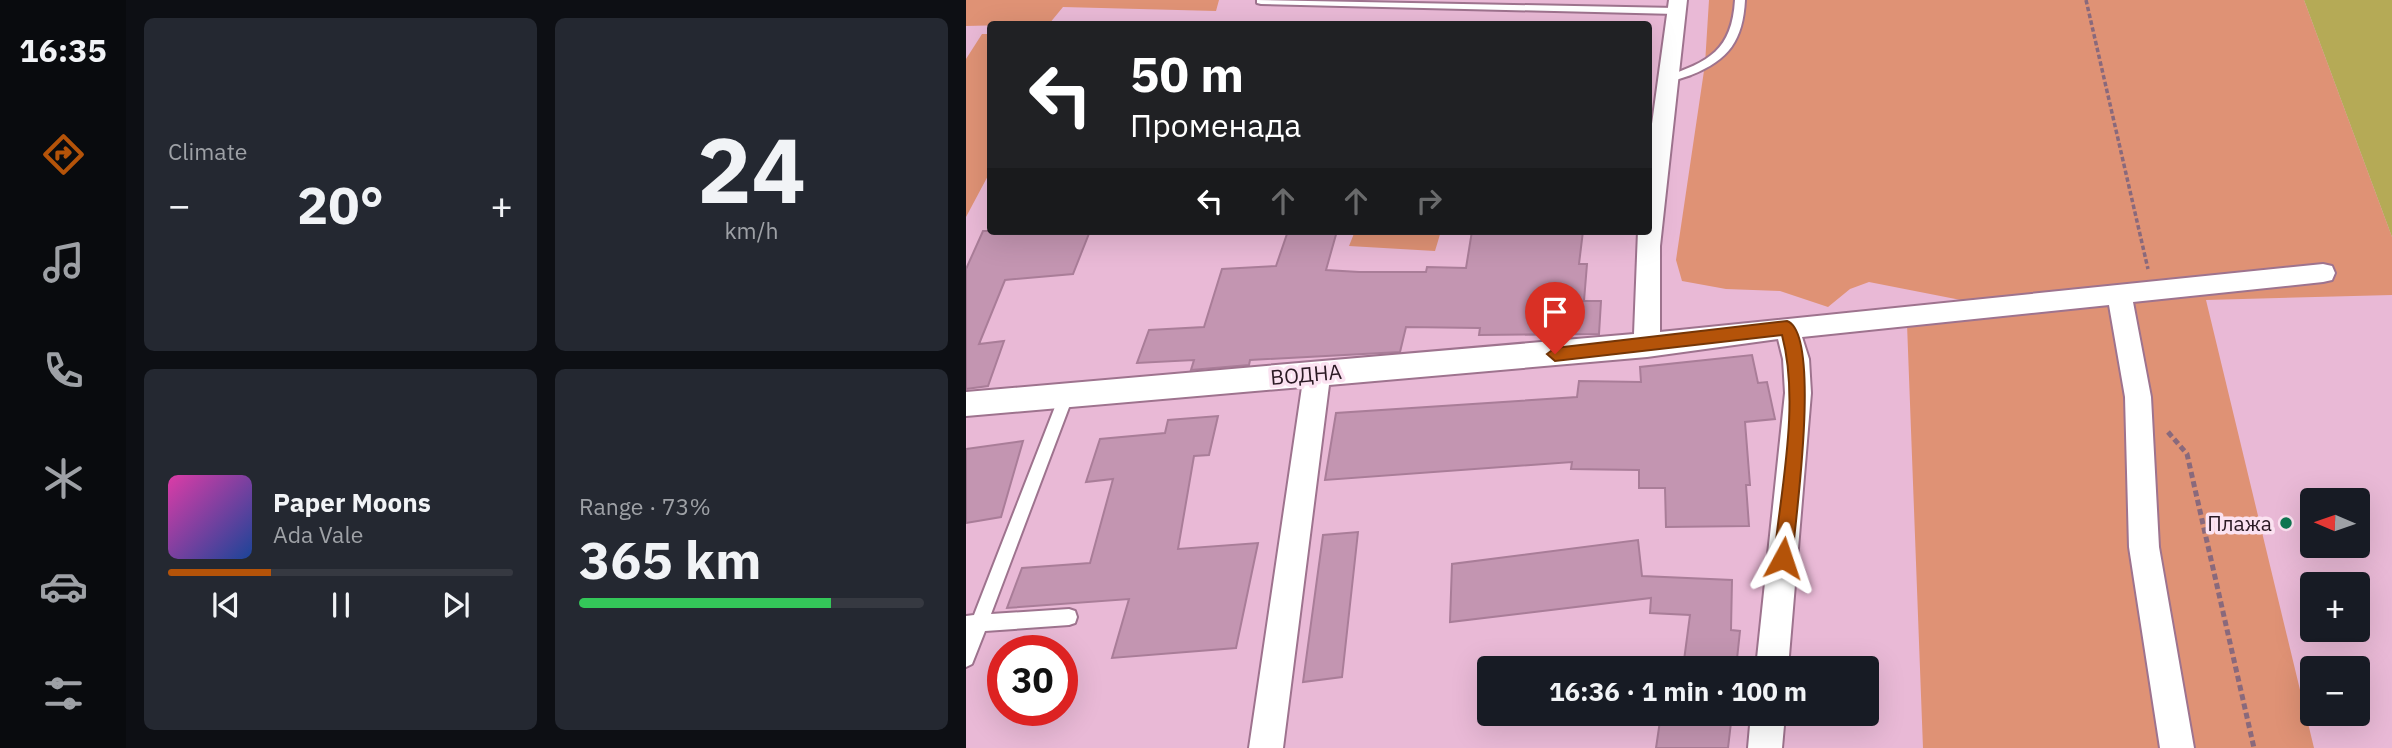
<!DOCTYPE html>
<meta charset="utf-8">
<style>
body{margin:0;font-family:"IBM Plex Sans",sans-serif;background:#242831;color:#f1f3f6;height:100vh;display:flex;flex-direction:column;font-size:26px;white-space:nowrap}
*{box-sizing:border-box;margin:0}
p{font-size:23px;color:#9ea1a6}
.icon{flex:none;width:38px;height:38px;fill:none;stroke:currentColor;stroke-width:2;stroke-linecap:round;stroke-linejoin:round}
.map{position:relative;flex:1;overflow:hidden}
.drawer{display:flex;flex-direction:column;gap:18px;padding:18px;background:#0d0f14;width:840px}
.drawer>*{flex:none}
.guide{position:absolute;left:21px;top:21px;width:665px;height:214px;border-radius:7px;box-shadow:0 7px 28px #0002;background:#202124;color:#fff;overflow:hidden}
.needle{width:46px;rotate:272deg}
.tools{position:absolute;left:1334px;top:488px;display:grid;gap:14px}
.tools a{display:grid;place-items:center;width:70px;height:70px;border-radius:7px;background:#171b24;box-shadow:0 7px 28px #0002;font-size:35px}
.speed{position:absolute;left:21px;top:635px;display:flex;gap:14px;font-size:35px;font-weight:700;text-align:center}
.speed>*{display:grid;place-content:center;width:91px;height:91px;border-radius:50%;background:#171b24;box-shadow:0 7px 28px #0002;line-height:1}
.speed .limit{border:10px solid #d22;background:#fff;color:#111}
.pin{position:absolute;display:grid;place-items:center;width:60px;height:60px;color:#fff;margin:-72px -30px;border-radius:50% 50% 50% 0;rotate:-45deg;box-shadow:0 0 7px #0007}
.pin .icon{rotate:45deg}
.me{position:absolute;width:77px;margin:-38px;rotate:5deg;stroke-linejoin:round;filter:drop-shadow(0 0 5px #0008)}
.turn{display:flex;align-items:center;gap:24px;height:147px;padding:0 28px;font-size:32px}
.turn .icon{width:91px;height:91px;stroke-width:2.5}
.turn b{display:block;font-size:49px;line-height:60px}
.lanes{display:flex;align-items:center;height:66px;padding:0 28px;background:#0003;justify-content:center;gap:35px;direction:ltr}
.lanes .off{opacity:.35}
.big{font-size:52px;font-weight:700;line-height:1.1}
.drawer .widget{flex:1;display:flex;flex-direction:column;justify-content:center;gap:10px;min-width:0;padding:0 24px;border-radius:10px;background:#242831}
.drawer .dial{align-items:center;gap:0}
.dial b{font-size:91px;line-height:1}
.song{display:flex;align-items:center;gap:21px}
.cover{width:84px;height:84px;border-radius:10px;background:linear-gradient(135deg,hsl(320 70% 55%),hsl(220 70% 35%))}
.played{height:7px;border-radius:4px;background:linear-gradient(90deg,#b45309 30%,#363941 30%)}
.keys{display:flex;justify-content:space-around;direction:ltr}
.heat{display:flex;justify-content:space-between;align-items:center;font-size:38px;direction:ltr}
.charge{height:10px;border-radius:5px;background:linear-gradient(90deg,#34c759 73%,#363941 0)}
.drawer .tiles{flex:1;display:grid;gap:18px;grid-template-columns:repeat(2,1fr)}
.trip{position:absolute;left:511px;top:656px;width:402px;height:70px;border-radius:7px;background:#171b24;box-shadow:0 7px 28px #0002;font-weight:700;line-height:70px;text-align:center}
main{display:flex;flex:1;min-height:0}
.tabs{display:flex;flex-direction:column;width:126px;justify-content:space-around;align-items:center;background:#090b0e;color:#9ea1a6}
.tabs .icon{width:49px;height:49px}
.tabs .current{color:#b45309}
.tabs b{font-size:32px;color:#f1f3f6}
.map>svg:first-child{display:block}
</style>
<main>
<nav class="tabs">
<b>16:35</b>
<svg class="icon current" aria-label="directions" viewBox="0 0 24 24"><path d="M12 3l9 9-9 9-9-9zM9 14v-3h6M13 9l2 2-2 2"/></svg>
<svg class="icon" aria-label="music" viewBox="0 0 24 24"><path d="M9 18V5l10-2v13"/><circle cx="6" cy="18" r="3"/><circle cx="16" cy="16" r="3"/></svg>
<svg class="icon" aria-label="phone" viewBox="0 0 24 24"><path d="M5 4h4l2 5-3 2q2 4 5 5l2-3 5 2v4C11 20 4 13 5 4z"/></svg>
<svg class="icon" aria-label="climate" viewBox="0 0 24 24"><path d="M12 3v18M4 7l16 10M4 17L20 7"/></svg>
<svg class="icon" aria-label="car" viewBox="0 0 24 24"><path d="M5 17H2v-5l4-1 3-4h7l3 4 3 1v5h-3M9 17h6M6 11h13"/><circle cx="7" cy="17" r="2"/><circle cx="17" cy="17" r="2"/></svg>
<svg class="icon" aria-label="filters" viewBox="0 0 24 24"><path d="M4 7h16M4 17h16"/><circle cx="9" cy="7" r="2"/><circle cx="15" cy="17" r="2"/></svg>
</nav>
<section class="drawer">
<div class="tiles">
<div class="widget"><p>Climate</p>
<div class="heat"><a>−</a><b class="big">20°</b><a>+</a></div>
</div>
<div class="widget dial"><b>24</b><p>km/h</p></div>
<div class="widget">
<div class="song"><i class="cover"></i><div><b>Paper Moons</b><p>Ada Vale</p></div></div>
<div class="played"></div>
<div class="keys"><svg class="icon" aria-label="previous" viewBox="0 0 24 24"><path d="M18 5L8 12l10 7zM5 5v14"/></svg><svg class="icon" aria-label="pause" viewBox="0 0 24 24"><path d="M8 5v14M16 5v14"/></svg><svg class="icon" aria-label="next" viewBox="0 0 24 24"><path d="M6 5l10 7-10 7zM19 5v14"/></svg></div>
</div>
<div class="widget"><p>Range · 73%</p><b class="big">365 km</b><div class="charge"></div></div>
</div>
</section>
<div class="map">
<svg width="1426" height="748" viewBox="0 0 1426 748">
<rect width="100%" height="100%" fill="#e9b9d6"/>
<path fill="#df9275" d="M0,0H253L250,11L97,7L83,24L0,26Z
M743,0H1338L1426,237V295L1240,300L1348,748H957L941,324L1061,313L903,282L884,289L862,307L814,291L760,289L716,281L710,260L739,64Z
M16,34H24V172L0,217V59Z
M389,231H475L469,251L383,246Z"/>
<path fill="#b5aa56" d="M1338,0H1426V237Z"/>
<path fill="#c395b1" stroke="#a97d98" stroke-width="2" d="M17,231H124L107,274L39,280L13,344L38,341L22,386L0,389V269Z
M322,231H371L360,270L393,272H460L461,267L500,268L506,231H617L613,264H621L618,301H635L633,334L513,335L514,328L440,327L434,352L284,360L283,365L225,370L228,360L171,363L183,330L238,327L256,269L310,266Z
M786,355L792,383L801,382L809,419L779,422L784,485H780L783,526L700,527L699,488H673V470L605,469L606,462L359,480L370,413L611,397L613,381L675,382L674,367Z
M252,416L243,455L228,456L212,549L292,543L270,648L146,658L163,599L41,608L56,568L124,563L147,479L120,482L134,439L199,433L202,420Z
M57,441L35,517L0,523V449Z
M392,532L376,677L337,682L357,535Z
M672,540L676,576L766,580L765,630L774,631L770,668H717L724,615L684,613L685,598L484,622L486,564Z
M695,714H766L762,748H690Z"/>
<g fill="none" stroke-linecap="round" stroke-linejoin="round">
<defs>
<path id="service" d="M291,0L710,8L715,11L710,14L295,4L291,3Z
M769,0H779C777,40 763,60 725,75C716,78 707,82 698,81V77C743,62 766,50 769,0Z
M101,388L106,390L108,394L25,614L103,609L109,611L111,617L109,623L103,625L19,631L6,664L0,667V616L8,615L94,394L96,390Z"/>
<path id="minor" d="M703,0H721L694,246V332L1357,264L1366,266L1369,273L1366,280L1357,282L1167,302L1185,397L1193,547L1228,748H1194L1163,547L1159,397L1143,305L836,337L843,359L845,393L822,668H790L819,393L817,359L812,339L681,357L363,385L317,748H283L336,387L0,416V392L668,334L672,231H682V153Z
M785,714H819L816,748H782Z"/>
</defs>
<use href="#service" stroke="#9e738e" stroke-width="4"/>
<use href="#minor" stroke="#9e738e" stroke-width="4"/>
<path stroke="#89697c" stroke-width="3.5" stroke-dasharray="4.5 2.5" stroke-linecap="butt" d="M1120,0L1182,269"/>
<path stroke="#89697c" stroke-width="5" stroke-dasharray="6 3.5" stroke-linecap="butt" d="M1202,432L1221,454L1288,748"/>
<use href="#service" fill="#fff" fill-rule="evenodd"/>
<use href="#minor" fill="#fff" fill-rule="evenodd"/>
</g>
<path fill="#b45309" stroke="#753606" stroke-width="2" d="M821,321C856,333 829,524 826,558L823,565L817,567L810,565L808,558C815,488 834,403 816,335L589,361L581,354L589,348Z"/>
<circle fill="#0d7751" stroke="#fbe2f1" stroke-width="2.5" cx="1320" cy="523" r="7"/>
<g text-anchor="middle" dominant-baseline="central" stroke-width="7" stroke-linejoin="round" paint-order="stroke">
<g font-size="21" fill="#2a1923" stroke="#fbe2f1">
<text transform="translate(340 374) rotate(-5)">ВОДНА</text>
</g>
<g font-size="21" fill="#2a1923" stroke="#fbe2f1" text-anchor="end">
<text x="1306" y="523">Плажа</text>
</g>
</g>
</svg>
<div class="tools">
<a><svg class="needle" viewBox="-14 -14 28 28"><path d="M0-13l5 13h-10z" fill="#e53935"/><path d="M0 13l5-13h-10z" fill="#9ea1a6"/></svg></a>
<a>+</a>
<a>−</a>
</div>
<div class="speed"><div class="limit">30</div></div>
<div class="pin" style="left:589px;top:354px;background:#d93025"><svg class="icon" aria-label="arrive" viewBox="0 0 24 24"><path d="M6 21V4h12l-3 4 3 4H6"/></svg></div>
<svg class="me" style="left:817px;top:558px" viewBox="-20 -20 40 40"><path d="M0-17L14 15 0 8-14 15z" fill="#b45309" stroke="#fff" stroke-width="4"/></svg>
<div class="trip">16:36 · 1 min · 100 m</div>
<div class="guide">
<div class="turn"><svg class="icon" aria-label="left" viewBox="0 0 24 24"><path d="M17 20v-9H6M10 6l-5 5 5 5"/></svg><div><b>50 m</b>Променада</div></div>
<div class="lanes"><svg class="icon" aria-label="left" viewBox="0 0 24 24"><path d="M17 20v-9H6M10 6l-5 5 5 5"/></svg><svg class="icon off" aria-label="ahead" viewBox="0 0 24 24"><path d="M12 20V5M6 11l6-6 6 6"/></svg><svg class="icon off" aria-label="ahead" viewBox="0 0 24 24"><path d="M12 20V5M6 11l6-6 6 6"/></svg><svg class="icon off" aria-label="right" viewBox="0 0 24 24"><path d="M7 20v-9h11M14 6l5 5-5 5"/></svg></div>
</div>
</div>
</main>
